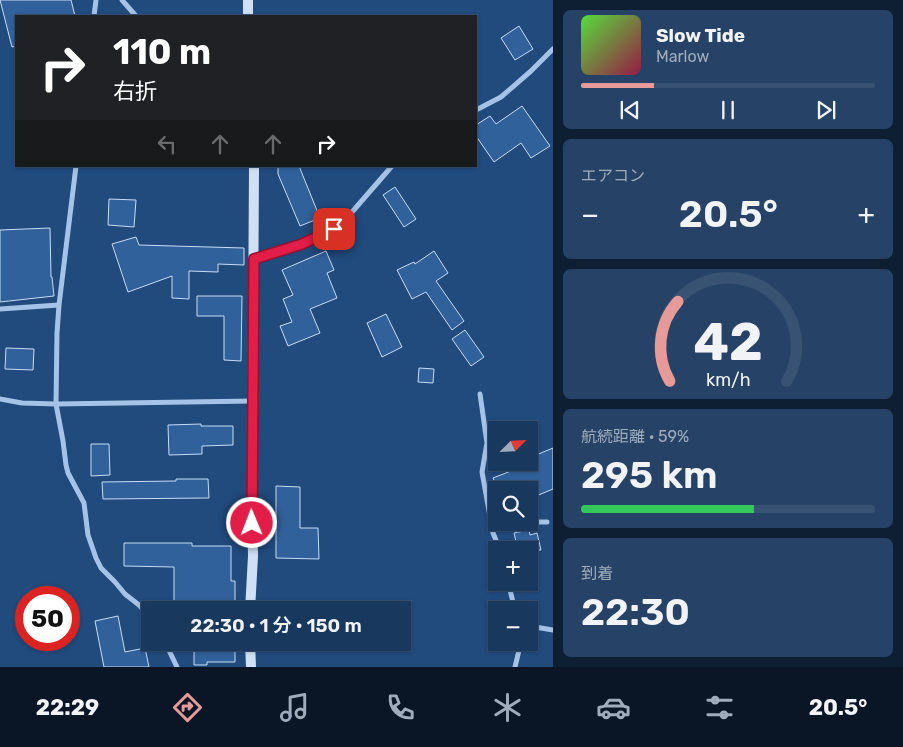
<!DOCTYPE html>
<html lang="ja">
<meta charset="utf-8">
<style>
body{margin:0;font-family:Rubik,"Noto Sans JP",sans-serif;background:#264367;color:#f1f3f6;height:100vh;display:flex;flex-direction:column;font-size:19px;white-space:nowrap}
*{box-sizing:border-box;margin:0}
p{font-size:16px;color:#9facbc}
.icon{flex:none;width:28px;height:28px;fill:none;stroke:currentColor;stroke-width:2;stroke-linecap:round;stroke-linejoin:round}
.map{position:relative;flex:1;overflow:hidden}
.details{display:flex;flex-direction:column;gap:10px;padding:10px;background:#0e1f34;width:350px}
.details>*{flex:none}
.hud{position:absolute;left:15px;top:15px;width:462px;height:152px;border-radius:0px;box-shadow:0 1px 4px #0004,0 0 0 1px #375273;background:#202124;color:#fff;overflow:hidden}
.needle{width:32px;rotate:66deg}
.tools{position:absolute;left:488px;top:421px;display:grid;gap:10px}
.tools a{display:grid;place-items:center;width:50px;height:50px;border-radius:0px;background:#19385e;box-shadow:0 1px 4px #0004,0 0 0 1px #375273;font-size:25px}
.speed{position:absolute;left:15px;top:586px;display:flex;gap:10px;font-size:25px;font-weight:700;text-align:center}
.speed>*{display:grid;place-content:center;width:65px;height:65px;border-radius:50%;background:#19385e;box-shadow:0 1px 4px #0004,0 0 0 1px #375273;line-height:1}
.speed .limit{border:8px solid #d22;background:#fff;color:#111}
.pin{position:absolute;display:grid;place-items:center;width:42px;height:42px;color:#fff;margin:-21px;border-radius:10px;box-shadow:0 2px 8px #0006}
.me{position:absolute;width:55px;margin:-28px;rotate:359deg;stroke-linejoin:round;filter:drop-shadow(0 0 4px #0008)}
.turn{display:flex;align-items:center;gap:18px;height:105px;padding:0 15px;font-size:22px}
.turn .icon{width:65px;height:65px;stroke-width:2.5}
.turn b{display:block;font-size:35px;line-height:42px}
.lanes{display:flex;align-items:center;height:48px;padding:0 15px;background:#0003;justify-content:center;gap:25px;direction:ltr}
.lanes .off{opacity:.35}
.big{font-size:38px;font-weight:600;line-height:1.1}
.details .tile{flex:1;display:flex;flex-direction:column;justify-content:center;gap:8px;min-width:0;padding:0 18px;border-radius:8px;background:#264367}
.details .dial{align-items:center;gap:0}
.dial svg{height:130px;overflow:visible;fill:none;stroke:#375273;stroke-width:7;stroke-linecap:round;text-anchor:middle}
.dial text{fill:#f1f3f6;stroke:none}
.song{display:flex;align-items:center;gap:15px}
.cover{width:60px;height:60px;border-radius:8px;background:linear-gradient(135deg,hsl(110 70% 55%),hsl(340 70% 35%))}
.played{height:5px;border-radius:2px;background:linear-gradient(90deg,#e69b98 25%,#375273 25%)}
.keys{display:flex;justify-content:space-around;direction:ltr}
.heat{display:flex;justify-content:space-between;align-items:center;font-size:28px;direction:ltr}
.charge{height:8px;border-radius:4px;background:linear-gradient(90deg,#34c759 59%,#375273 0)}
.trip{position:absolute;left:141px;top:601px;width:270px;height:50px;border-radius:0px;background:#19385e;box-shadow:0 1px 4px #0004,0 0 0 1px #375273;font-weight:600;line-height:50px;text-align:center}
.tabs{display:flex;height:80px;justify-content:space-around;align-items:center;background:#0a1626;color:#9facbc}
.tabs .icon{width:35px;height:35px}
.tabs .current{color:#e69b98}
.tabs b{font-size:22px;color:#f1f3f6}
main{display:flex;flex:1;min-height:0}
.map>svg:first-child{display:block}
</style>
<main>
<div class="map">
<svg width="553" height="667" viewBox="0 0 553 667">
<rect width="100%" height="100%" fill="#214a7d"/>
<path fill="#31619a" stroke="#c8ddf5" d="M0,0H71L75,16H16V46L12,47Z
M519,26L533,49L515,60L501,38Z
M522,106L550,146L531,158L521,143L494,162L476,136V125L490,116L496,124Z
M278,166H299L320,218L300,226L278,174Z
M395,187L416,219L404,227L383,195Z
M109,199L136,200L134,227L108,225Z
M50,228L51,277H52L54,296L0,302V230Z
M136,237L139,245L244,248V265L218,264V272L189,271V299L172,298V276L128,292L112,244Z
M326,251L334,270L327,273L337,298L310,309L320,333L288,346L280,326L292,322L283,299L293,295L282,270Z
M434,251L448,273L436,281L464,321L452,330L426,292L412,299L397,270L414,262L415,264Z
M197,296H242L241,361L224,360V316H197Z
M386,314L402,347L382,357L367,323Z
M465,330L484,357L471,366L452,339Z
M6,348L34,349L33,370L5,369Z
M419,368L434,369L433,383L418,382Z
M201,424V426H233V445L202,446V454L169,455L168,425Z
M91,444H109L110,475L91,476Z
M553,448V489L529,499V490H498L493,478L529,464V458Z
M176,479H208L209,498L103,499L102,482L176,481Z
M276,486L300,487V528H318L319,559L276,558Z
M529,530L530,535L537,533L541,550H518L514,533Z
M124,543H192V546H231V581H235V605H197V610H174V567L124,566Z
M118,616L125,652L145,648L149,667H104L95,621Z
M194,642L235,644V662H207V665H194Z"/>
<g fill="none" stroke-linecap="round" stroke-linejoin="round">
<path stroke="#a5c3e6" stroke-width="5" d="M122,0L136,16
M94,16L96,0
M476,110L501,97L531,71L553,49
M76,166L59,305L57,333L56,404L63,441L66,465L68,473L84,503L88,535L96,558L101,568L115,582L125,594L139,605L150,617
M254,259L302,243L334,229L346,219L392,166
M0,309L59,305
M480,394L487,443L482,472L493,533L500,550
M0,399L22,403L56,404L253,401
M529,522H547
M508,582L515,610
M529,626L553,630
M165,642L177,667
M515,667L521,642"/>
<path stroke="#cfe0f5" stroke-width="10" d="M248,0V16
M250,610L253,556L252,506L254,166
M250,642L251,667"/>
</g>
<g fill="none" stroke-linecap="round" stroke-linejoin="round">
<defs>
<path id="route" d="M252,523L254,259L302,244L334,229"/>
</defs>
<use href="#route" stroke="#92132f" stroke-width="12"/>
<use href="#route" stroke="#e11d48" stroke-width="9"/>
</g>
</svg>
<div class="tools">
<a><svg class="needle" viewBox="-14 -14 28 28"><path d="M0-13l5 13h-10z" fill="#e53935"/><path d="M0 13l5-13h-10z" fill="#9facbc"/></svg></a>
<a><svg class="icon" aria-label="search" viewBox="0 0 24 24"><circle cx="10" cy="10" r="6"/><path d="M15 15l6 6"/></svg></a>
<a>+</a>
<a>−</a>
</div>
<div class="speed"><div class="limit">50</div></div>
<div class="pin" style="left:334px;top:229px;background:#d93025"><svg class="icon" aria-label="arrive" viewBox="0 0 24 24"><path d="M6 21V4h12l-3 4 3 4H6"/></svg></div>
<svg class="me" style="left:252px;top:523px" viewBox="-20 -20 40 40"><circle r="17" fill="#e11d48" stroke="#fff" stroke-width="3"/><path d="M0-11L8 9 0 5-8 9z" fill="#fff"/></svg>
<div class="trip">22:30 · 1 分 · 150 m</div>
<div class="hud">
<div class="turn"><svg class="icon" aria-label="right" viewBox="0 0 24 24"><path d="M7 20v-9h11M14 6l5 5-5 5"/></svg><div><b>110 m</b>右折</div></div>
<div class="lanes"><svg class="icon off" aria-label="left" viewBox="0 0 24 24"><path d="M17 20v-9H6M10 6l-5 5 5 5"/></svg><svg class="icon off" aria-label="ahead" viewBox="0 0 24 24"><path d="M12 20V5M6 11l6-6 6 6"/></svg><svg class="icon off" aria-label="ahead" viewBox="0 0 24 24"><path d="M12 20V5M6 11l6-6 6 6"/></svg><svg class="icon" aria-label="right" viewBox="0 0 24 24"><path d="M7 20v-9h11M14 6l5 5-5 5"/></svg></div>
</div>
</div>
<section class="details">
<div class="tile">
<div class="song"><i class="cover"></i><div><b>Slow Tide</b><p>Marlow</p></div></div>
<div class="played"></div>
<div class="keys"><svg class="icon" aria-label="previous" viewBox="0 0 24 24"><path d="M18 5L8 12l10 7zM5 5v14"/></svg><svg class="icon" aria-label="pause" viewBox="0 0 24 24"><path d="M8 5v14M16 5v14"/></svg><svg class="icon" aria-label="next" viewBox="0 0 24 24"><path d="M6 5l10 7-10 7zM19 5v14"/></svg></div>
</div>
<div class="tile"><p>エアコン</p>
<div class="heat"><a>−</a><b class="big">20.5°</b><a>+</a></div>
</div>
<div class="tile dial"><svg viewBox="0 0 100 80">
<path d="M14 69A42 42 0 1 1 86 69"/>
<path d="M14 69A42 42 0 0 1 19 20" stroke="#e69b98"/>
<text x="50" y="56" font-size="32" font-weight="700">42</text>
<text x="50" y="72" font-size="11">km/h</text>
</svg></div>
<div class="tile"><p>航続距離 · 59%</p><b class="big">295 km</b><div class="charge"></div></div>
<div class="tile"><p>到着</p><b class="big">22:30</b></div>
</section>
</main>
<nav class="tabs">
<b>22:29</b>
<svg class="icon current" aria-label="directions" viewBox="0 0 24 24"><path d="M12 3l9 9-9 9-9-9zM9 14v-3h6M13 9l2 2-2 2"/></svg>
<svg class="icon" aria-label="music" viewBox="0 0 24 24"><path d="M9 18V5l10-2v13"/><circle cx="6" cy="18" r="3"/><circle cx="16" cy="16" r="3"/></svg>
<svg class="icon" aria-label="phone" viewBox="0 0 24 24"><path d="M5 4h4l2 5-3 2q2 4 5 5l2-3 5 2v4C11 20 4 13 5 4z"/></svg>
<svg class="icon" aria-label="climate" viewBox="0 0 24 24"><path d="M12 3v18M4 7l16 10M4 17L20 7"/></svg>
<svg class="icon" aria-label="car" viewBox="0 0 24 24"><path d="M5 17H2v-5l4-1 3-4h7l3 4 3 1v5h-3M9 17h6M6 11h13"/><circle cx="7" cy="17" r="2"/><circle cx="17" cy="17" r="2"/></svg>
<svg class="icon" aria-label="filters" viewBox="0 0 24 24"><path d="M4 7h16M4 17h16"/><circle cx="9" cy="7" r="2"/><circle cx="15" cy="17" r="2"/></svg>
<b>20.5°</b>
</nav>
